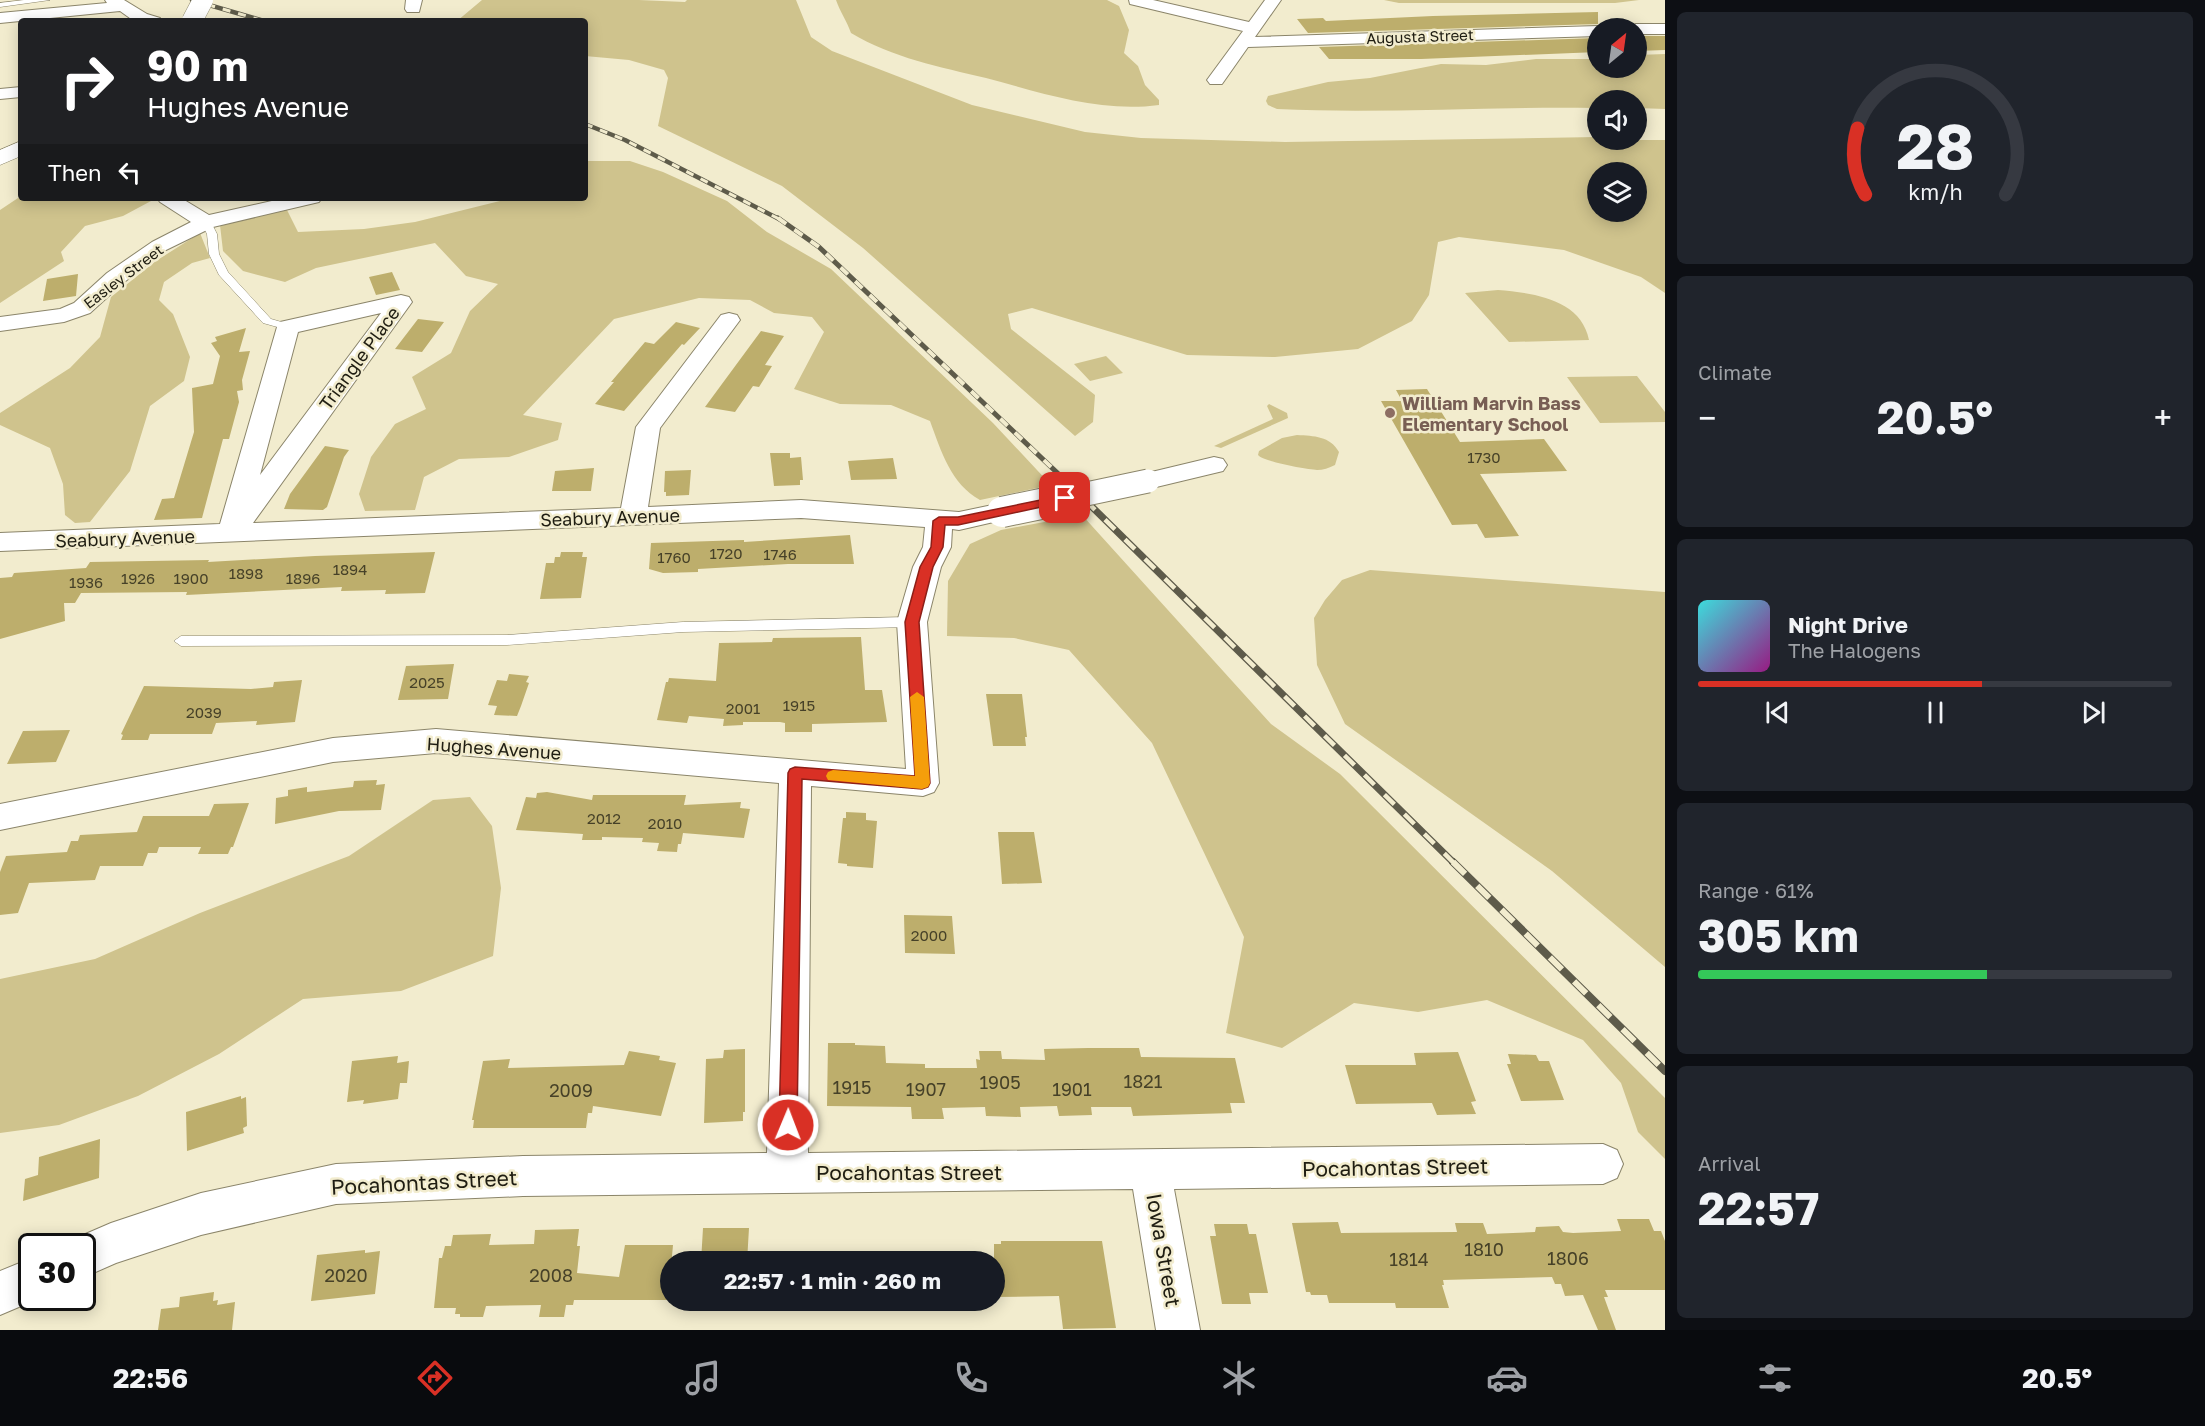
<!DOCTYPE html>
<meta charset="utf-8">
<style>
body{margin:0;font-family:"Golos Text",sans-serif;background:#20242c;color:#f1f3f6;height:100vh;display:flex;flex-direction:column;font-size:22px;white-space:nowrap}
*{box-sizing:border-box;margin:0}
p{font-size:20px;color:#9ea1a6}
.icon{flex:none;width:33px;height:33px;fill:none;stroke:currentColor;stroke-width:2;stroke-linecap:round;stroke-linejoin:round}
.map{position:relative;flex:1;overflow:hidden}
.details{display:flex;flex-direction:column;gap:12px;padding:12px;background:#0d0f14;width:540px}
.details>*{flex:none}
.top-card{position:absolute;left:18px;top:18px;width:570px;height:183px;border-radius:6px;box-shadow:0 3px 15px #0003;background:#202124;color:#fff;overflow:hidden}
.needle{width:39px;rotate:29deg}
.tools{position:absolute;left:1587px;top:18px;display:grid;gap:12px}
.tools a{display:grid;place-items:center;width:60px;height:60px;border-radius:50%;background:#171b24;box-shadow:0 3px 15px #0003;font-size:30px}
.speed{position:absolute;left:18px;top:1233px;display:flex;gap:12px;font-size:30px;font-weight:700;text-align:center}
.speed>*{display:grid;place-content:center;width:78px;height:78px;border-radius:50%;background:#171b24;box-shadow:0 3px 15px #0003;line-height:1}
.speed .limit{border:3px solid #111;border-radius:9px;background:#fff;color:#111}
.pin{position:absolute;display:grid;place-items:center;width:51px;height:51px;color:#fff;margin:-26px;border-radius:12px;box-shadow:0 3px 9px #0006}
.me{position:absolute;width:66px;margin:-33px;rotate:1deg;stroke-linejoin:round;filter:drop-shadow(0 0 4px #0008)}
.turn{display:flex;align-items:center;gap:21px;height:126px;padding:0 30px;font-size:27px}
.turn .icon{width:78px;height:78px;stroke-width:2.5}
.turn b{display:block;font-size:42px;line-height:51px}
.then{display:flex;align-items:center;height:57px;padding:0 30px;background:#0003;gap:12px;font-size:22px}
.big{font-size:45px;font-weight:700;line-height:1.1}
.details .widget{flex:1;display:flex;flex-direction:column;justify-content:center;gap:9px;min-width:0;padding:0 21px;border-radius:9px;background:#20242c}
.details .dial{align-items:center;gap:0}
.dial svg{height:156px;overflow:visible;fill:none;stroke:#363941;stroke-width:7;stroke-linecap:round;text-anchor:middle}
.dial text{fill:#f1f3f6;stroke:none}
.song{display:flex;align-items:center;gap:18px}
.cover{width:72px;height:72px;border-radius:9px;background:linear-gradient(135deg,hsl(180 70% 55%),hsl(310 70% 35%))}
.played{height:6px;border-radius:3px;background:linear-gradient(90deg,#d93025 60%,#363941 60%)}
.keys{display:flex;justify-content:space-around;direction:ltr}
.heat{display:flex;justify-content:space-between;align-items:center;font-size:33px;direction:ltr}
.charge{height:9px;border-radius:4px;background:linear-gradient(90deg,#34c759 61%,#363941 0)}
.trip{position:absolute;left:660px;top:1251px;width:345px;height:60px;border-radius:30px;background:#171b24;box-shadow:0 3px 15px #0003;font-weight:700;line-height:60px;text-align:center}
.tab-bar{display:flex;height:96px;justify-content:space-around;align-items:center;background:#090b0e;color:#9ea1a6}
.tab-bar .icon{width:42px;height:42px}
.tab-bar .on{color:#d93025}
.tab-bar b{font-size:27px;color:#f1f3f6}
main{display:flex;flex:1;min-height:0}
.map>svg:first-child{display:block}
</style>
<main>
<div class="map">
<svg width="1665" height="1330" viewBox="0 0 1665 1330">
<rect width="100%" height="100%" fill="#f2ecce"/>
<path fill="#cfc38d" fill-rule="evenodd" d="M482,0H639L685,2L687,0H796L811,37L832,51L972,105L1085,132L1141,138L1285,142L1597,137L1598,140H1665V293L1641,277L1564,250L1459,237L1438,242L1429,295L1412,321L1358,349L1275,357L1187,355L1032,308L1008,314L1011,329L1095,395L1093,422L1075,436L863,248L782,186L658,126L668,78L664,70L629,60L585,56V21H457ZM1598,172H1636V212H1598Z
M836,0H1107L1119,6L1129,30L1124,53L1138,66L1145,85L1159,100V105C1100,113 1042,93 986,78C940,67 893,58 851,33C847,21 840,12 836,0Z
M1384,0H1639L1615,3H1399Z
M1665,54V109L1637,108L1636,100H1598L1597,108C1491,106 1384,114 1277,109L1268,105L1266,101L1268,96L1328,82L1370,78L1441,64L1486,65L1536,59H1597L1598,68H1636L1637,55Z
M585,161H630L663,172L727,201L767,232L831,269L993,423L1051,485L980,500C951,484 941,451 930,421L891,405L840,404L794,389L824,332L812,317L774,313L750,300L699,298L614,319L523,415L562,423L558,440L509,457L459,459L424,477L415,510L365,511L359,494L371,457L395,424L426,409L412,377L451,353L470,311L498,284L466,276L435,243L316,268L285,282L243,271L223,251L220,225L287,210L298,232L364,229L415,222L512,198H585Z
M21,196L148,198L151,201L123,216L85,226L61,252L64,261L0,303V210Z
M200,233L210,258L192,263L164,282L159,300L173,314L190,357L184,381L150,406L130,471L90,522L75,523L65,515L63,484L50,448L0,425V413L70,368L100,337L111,297L156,261Z
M1498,290C1533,293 1581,299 1589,340L1509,342L1465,293Z
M1106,356L1123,373L1090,381L1074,364Z
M1637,376L1665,412V422L1600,423L1567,377Z
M1269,404L1287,413L1288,418L1221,448L1214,446L1273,419L1267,406Z
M1297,435C1314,436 1330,436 1339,452L1335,465C1329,468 1323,470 1317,470C1306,469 1264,462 1258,455L1259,451L1282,438Z
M1082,515L1271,724L1340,774L1665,1098V1159L1638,1132L1621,1083L1583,1040L1487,1000L1418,1012L1354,1003L1282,1048L1226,1033L1244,937L1152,743L1069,650L1014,638L947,636L948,581L970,544L1001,530Z
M1370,570L1665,592V967L1552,871L1345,724L1317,665L1314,618L1325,600L1342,580Z
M470,797L492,826L501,888L493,956L401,991L303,999L219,1054L138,1096L59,1125L0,1133V979L95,959L200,913L349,856L433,800Z"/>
<path fill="#bdae6c" d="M1598,12V24L1308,33L1297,19L1323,18L1326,21L1433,16Z
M1636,36H1665V50L1636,51Z
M1598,38V52L1421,59H1329L1319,47Z
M392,272L400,290L376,295L369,277Z
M78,274L76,296L43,301L47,279Z
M418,319L444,322L422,352L395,349Z
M676,322L700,328L684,345L682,344L624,411L595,404L614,382H611L645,342L654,344Z
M246,328L239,352L250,351L242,380L243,390L237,391L239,402L229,439H223L202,518L154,520L162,499L174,498L194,432L192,388L213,384L220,356L211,343L217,341L215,337Z
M761,331L784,336L765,365L772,366L759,387L753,386L735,412L705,407Z
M1427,389L1460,442L1544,439L1567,471L1480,474L1519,536L1485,538L1477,524L1452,525L1381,401H1402L1396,390Z
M325,446L349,450L344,457L327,507L323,510L284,509L290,494Z
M770,453H790V458L801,457L803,480H800V485L774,486Z
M893,458L897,479L851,480L848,461Z
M594,468L591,491H552L555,471Z
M691,470L689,495L666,496V492H664L665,471Z
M850,535L854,564H788L698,569V572L663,573L649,569L651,543L744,540V542Z
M435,552L425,593L385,594L386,590L341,591L342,587L186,595L187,592L81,593L75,603H64L65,621L0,639V578L12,577L14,573L86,568L90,562L209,560L208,562L315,556Z
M561,552H583L582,557H587L581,598L540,599L546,563H554L555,557H560Z
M861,637L865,690H882L887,722L812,724V732H785V723L780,722H743V725L723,726L724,719L689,716L687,723L657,720L666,682H668L669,678L716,681L719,643L772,642L773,638Z
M454,664L448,699L398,700L406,666Z
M509,674L529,676L526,682L529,683L521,706L517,716L494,715L497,706L488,705L497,680L507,681Z
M302,680L295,722L256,725L257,721L216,723L212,734H150L148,740H121L123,735L121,734L144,686L251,689L273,687L274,682Z
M986,694H1022L1027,737H1025L1026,746H993Z
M70,730L56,762L7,764L23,731Z
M377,780L376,785L385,784L381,810L339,811L275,824L276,798L288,796V790L307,787V792L353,787L354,781Z
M547,792L592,800L593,795H686L684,805L741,802L740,808L750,809L744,838L683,833L681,844H678L677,852L657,851L659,843L642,842L643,838L602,837V840H582L583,834L516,830L526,797L536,798L537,793Z
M249,803L233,847H231L228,854H198L201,847H159L157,853H148L143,866H100L95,880L29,883L18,913L0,915V872L6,856L67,852L71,841H78L80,835L137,832L143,816H209L214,804Z
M846,812L866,813V820L877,821L873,868L847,866V864L838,863L843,818H846Z
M998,832H1034L1042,883L1002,884Z
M904,915L952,916L955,954L905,953Z
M828,1043H855V1045L885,1046L886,1063L925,1064V1068H977L976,1059L980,1060L979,1051H1001L1002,1059L1045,1060L1044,1049L1088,1048H1139L1141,1057L1235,1058L1245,1103H1230L1232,1113L1133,1116L1131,1107H1091L1092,1115L1059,1116L1057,1106L1020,1107L1021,1117L986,1116L985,1107L942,1108L944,1119H912L911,1107L827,1106Z
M745,1049V1112H743V1121L704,1123L706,1059L723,1058L724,1050Z
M629,1051L660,1056L659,1060L676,1063L661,1116L593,1106L592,1113H588L586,1128H473L474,1120H472L483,1061L510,1059L508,1068L624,1065Z
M1458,1052L1476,1101L1471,1102L1476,1114L1437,1115L1432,1103L1356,1104L1345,1065H1416L1414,1053Z
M1508,1054L1536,1055L1539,1061H1549L1564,1100L1521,1101L1507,1064H1511Z
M398,1056L397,1063L409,1061L407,1083H400L398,1099L363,1104L364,1100L347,1102L352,1061Z
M241,1096V1099L246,1097L247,1126L243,1128L244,1133L187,1151L186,1112Z
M100,1139L99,1178L23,1201L25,1179L38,1175L39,1157Z
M1617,1219H1649L1654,1231H1661L1665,1241V1290H1605L1608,1297H1604L1616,1330H1598L1583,1295L1565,1296L1561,1284H1555L1552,1277L1443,1280L1444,1285H1442L1449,1308H1396L1395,1303H1329L1327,1295H1311L1310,1292H1306L1292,1223L1338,1222L1341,1233L1457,1232L1455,1223H1483L1487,1234L1535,1232L1536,1227L1559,1226L1563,1232L1573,1233L1621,1231Z
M1214,1224H1247L1249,1234H1256L1268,1293H1249L1251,1304H1222L1210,1236H1216Z
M703,1228H749L747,1262H701Z
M579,1229L577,1246H580L577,1273L619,1277L625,1245H673L668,1300H574L573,1305H566L564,1317H539L541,1305L486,1306L483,1317H460V1314H455L456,1308H434L439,1258H442L445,1246H451L453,1235L491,1234L489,1245L534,1244L535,1230Z
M1001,1241H1102L1116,1328L1063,1329L1059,1296L994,1297V1244H1001Z
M365,1250V1253L380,1251L375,1294L311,1301L317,1255Z
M214,1292L213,1301L218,1300L217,1305L235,1302L232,1330H158L161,1309L179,1307L180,1297Z"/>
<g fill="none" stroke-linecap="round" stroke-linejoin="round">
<defs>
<path id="lane" d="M24,0H50L0,7V3Z
M206,219L210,220L217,234L219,254L228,272L271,319L292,325V329L288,330L263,323L219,275L209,254L207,234L201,222Z
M912,617L919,622L912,627L683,632L507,645L181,646L174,641L181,636L507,635L683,622Z"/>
<path id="street" d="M105,0H124L147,14L160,18L162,21H134L120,11L0,23V13L107,3Z
M406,0H422L419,12H407L405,9Z
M1129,0H1153L1249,22L1265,0H1281L1255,37L1598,26L1605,28H1598V36L1248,47L1222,84H1210L1207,80L1243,31L1130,4Z
M1636,24H1665V34H1636V28H1628Z
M21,87V97L0,99V89Z
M157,198H181L209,215L285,198H322L319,202L213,227L166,250L123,283L90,313L64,322L0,331V317L60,309L74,303L107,273L152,242L191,222L160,202Z
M401,295L409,297L412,302L253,523L621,508L636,427L721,315L729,313L737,315L740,320L660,428L648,507L801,500L959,512L1002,503L1011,506L1015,512L1011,518L959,530L952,529L951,547L941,567L927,622L939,783L934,792L923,796L811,786L808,1153L1603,1144L1617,1150L1623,1164L1617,1178L1603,1184L1174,1189L1200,1330H1156L1133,1189L523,1196L336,1204L201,1235L116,1263L82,1278V1246H65L67,1242L111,1223L201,1193L336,1164L523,1156L767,1153L779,783L436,753L333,762L0,830V804L333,738L436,729L906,769L897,622L913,567L923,547L925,527L801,518L0,551V533L220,524L277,327L280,322ZM381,313L260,475L298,332Z
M1214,457L1223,459L1227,465L1223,471L1148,489L1139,487L1135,481L1139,475Z
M32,1258V1298H40L0,1315V1271Z"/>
<path id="primary" d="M21,141V156L0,165V150Z"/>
</defs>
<use href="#lane" stroke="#8b856a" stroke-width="1"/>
<use href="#street" stroke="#8b856a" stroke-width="2"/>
<use href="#primary" stroke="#8b856a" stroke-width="1"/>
<use href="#lane" fill="#fff" fill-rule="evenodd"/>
<use href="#street" fill="#fff" fill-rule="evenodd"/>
<use href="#primary" fill="#fff" fill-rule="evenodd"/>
<defs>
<path id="rail-far3" d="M192,0L264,21
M585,124L625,140L781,220"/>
<path id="rail-far2" d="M778,218L819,247L1087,501"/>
<path id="rail-far1" d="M1085,500L1455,864"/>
<path id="rail" d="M1453,862L1665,1071"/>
</defs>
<use href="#rail-far3" stroke="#5e5b4a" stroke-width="4.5"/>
<use href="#rail-far2" stroke="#5e5b4a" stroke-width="5"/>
<use href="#rail-far1" stroke="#5e5b4a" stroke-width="7"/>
<use href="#rail" stroke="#5e5b4a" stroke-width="8"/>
<use href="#rail-far3" stroke="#f2ecce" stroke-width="3" stroke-dasharray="8" stroke-linecap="butt"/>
<use href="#rail-far2" stroke="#f2ecce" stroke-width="4" stroke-dasharray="10" stroke-linecap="butt"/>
<use href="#rail-far1" stroke="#f2ecce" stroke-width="4.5" stroke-dasharray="14" stroke-linecap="butt"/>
<use href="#rail" stroke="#f2ecce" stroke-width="6" stroke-dasharray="17" stroke-linecap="butt"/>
<defs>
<path id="street-bridge-far1" d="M1053,501L1148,481"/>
<path id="street-bridge" d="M1002,512L1060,500"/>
<path id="primary-bridge" d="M192,21L203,0"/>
</defs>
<use href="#street-bridge-far1" stroke="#8b856a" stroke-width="25" stroke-linecap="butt"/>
<use href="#street-bridge" stroke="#8b856a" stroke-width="32" stroke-linecap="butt"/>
<use href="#primary-bridge" stroke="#8b856a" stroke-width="21" stroke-linecap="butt"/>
<use href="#street-bridge-far1" stroke="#fff" stroke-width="23"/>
<use href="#street-bridge" stroke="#fff" stroke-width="30"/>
<use href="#primary-bridge" stroke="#fff" stroke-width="20"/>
</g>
<path fill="#d93025" stroke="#8d1f18" stroke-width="1.5" d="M1065,495L1071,498L1069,501L958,525H945L943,547L933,567L919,622L930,783L928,787L922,789L802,779L797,1125L794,1131L788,1133L781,1131L779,1125L788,773L790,769L795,767L915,776L905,622L920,567L931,547L933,521L939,517H958Z"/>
<path fill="#f59e0b" d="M917,692L924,697L930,783L928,787L922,789L828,780L826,776L828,772L833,770L915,776L910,697Z"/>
<circle fill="#8d6e63" stroke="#f2ecce" stroke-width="2" cx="1390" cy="413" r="6"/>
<g text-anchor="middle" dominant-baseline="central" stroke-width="5" stroke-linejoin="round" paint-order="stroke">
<g font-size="15" fill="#1f1d12" stroke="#f2ecce">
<text transform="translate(1420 36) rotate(-2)">Augusta Street</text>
<text transform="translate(123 276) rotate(-37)">Easley Street</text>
</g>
<g font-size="15" fill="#464128">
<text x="1484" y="457">1730</text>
<text x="726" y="553">1720</text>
<text x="780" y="554">1746</text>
<text x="674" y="557">1760</text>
<text x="350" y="569">1894</text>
<text x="246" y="573">1898</text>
<text x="138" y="578">1926</text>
<text x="191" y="578">1900</text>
<text x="303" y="578">1896</text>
<text x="86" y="582">1936</text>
<text x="427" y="682">2025</text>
<text x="799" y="705">1915</text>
<text x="743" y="708">2001</text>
<text x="204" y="712">2039</text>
<text x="604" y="818">2012</text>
<text x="665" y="823">2010</text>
<text x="929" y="935">2000</text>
</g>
<g font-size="18" fill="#1f1d12" stroke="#f2ecce">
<text transform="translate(359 358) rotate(-54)">Triangle Place</text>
<text transform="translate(610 517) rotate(-2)">Seabury Avenue</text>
<text transform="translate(125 538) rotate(-2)">Seabury Avenue</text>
<text transform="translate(494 748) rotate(4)">Hughes Avenue</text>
</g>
<g font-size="18" font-weight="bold" fill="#785e54" stroke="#f2ecce" text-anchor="start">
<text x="1402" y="403">William Marvin Bass<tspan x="1402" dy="21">Elementary School</tspan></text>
</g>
<g font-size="18" fill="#464128">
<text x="1143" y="1081">1821</text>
<text x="1000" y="1082">1905</text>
<text x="852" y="1087">1915</text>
<text x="926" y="1089">1907</text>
<text x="1072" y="1089">1901</text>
<text x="571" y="1090">2009</text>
<text x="1484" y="1249">1810</text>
<text x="1568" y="1258">1806</text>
<text x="1409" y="1259">1814</text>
<text x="346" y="1275">2020</text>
<text x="551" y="1275">2008</text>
</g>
<g font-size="21" fill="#1f1d12" stroke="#f2ecce">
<text transform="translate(1395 1167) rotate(-1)">Pocahontas Street</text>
<text x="909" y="1172">Pocahontas Street</text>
<text transform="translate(424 1182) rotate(-3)">Pocahontas Street</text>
<text transform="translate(1164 1250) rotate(80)">Iowa Street</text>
</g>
</g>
</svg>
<div class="tools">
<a><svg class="needle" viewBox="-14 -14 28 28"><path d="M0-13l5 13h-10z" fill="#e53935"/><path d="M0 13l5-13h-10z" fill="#9ea1a6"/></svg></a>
<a><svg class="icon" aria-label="sound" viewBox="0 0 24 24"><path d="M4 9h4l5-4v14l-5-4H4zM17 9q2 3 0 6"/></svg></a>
<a><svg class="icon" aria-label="layers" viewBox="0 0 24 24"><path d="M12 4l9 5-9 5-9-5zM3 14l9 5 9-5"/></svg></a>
</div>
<div class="speed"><div class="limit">30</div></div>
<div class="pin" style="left:1065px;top:498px;background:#d93025"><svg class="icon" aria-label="arrive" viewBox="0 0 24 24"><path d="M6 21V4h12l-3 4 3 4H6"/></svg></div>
<svg class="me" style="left:788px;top:1125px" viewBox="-20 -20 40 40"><circle r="17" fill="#d93025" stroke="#fff" stroke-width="3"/><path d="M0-11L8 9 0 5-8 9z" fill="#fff"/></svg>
<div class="trip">22:57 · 1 min · 260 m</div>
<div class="top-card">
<div class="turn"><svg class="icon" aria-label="right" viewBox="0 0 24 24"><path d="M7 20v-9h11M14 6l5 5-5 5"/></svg><div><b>90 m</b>Hughes Avenue</div></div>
<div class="then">Then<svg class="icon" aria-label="left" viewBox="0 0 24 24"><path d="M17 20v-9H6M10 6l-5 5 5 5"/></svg></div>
</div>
</div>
<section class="details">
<div class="widget dial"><svg viewBox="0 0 100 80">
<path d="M14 69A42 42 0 1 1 86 69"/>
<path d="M14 69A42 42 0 0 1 10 35" stroke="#d93025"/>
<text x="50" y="56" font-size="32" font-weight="700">28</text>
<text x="50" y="72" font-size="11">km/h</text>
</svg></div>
<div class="widget"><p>Climate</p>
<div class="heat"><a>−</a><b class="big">20.5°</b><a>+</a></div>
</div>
<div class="widget">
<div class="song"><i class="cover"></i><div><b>Night Drive</b><p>The Halogens</p></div></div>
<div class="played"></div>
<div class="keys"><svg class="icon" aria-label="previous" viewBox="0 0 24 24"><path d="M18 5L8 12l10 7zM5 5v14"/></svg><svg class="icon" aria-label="pause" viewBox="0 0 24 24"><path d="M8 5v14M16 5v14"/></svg><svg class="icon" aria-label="next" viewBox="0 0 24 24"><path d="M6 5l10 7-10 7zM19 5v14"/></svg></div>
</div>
<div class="widget"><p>Range · 61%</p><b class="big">305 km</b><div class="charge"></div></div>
<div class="widget"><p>Arrival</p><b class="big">22:57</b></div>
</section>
</main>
<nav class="tab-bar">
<b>22:56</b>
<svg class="icon on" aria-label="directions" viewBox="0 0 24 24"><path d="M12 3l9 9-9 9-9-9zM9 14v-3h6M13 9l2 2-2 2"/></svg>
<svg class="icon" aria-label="music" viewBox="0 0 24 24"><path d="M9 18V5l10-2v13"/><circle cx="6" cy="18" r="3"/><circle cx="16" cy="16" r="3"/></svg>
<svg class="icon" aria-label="phone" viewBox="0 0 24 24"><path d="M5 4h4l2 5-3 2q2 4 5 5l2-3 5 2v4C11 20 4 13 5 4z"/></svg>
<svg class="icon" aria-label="climate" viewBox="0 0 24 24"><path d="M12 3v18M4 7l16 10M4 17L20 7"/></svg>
<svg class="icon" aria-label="car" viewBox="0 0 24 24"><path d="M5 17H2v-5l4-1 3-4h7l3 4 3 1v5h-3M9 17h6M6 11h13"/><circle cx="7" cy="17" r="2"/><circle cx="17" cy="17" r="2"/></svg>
<svg class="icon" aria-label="filters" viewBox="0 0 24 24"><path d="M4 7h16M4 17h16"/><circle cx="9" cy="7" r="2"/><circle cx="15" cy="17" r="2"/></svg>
<b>20.5°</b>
</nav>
